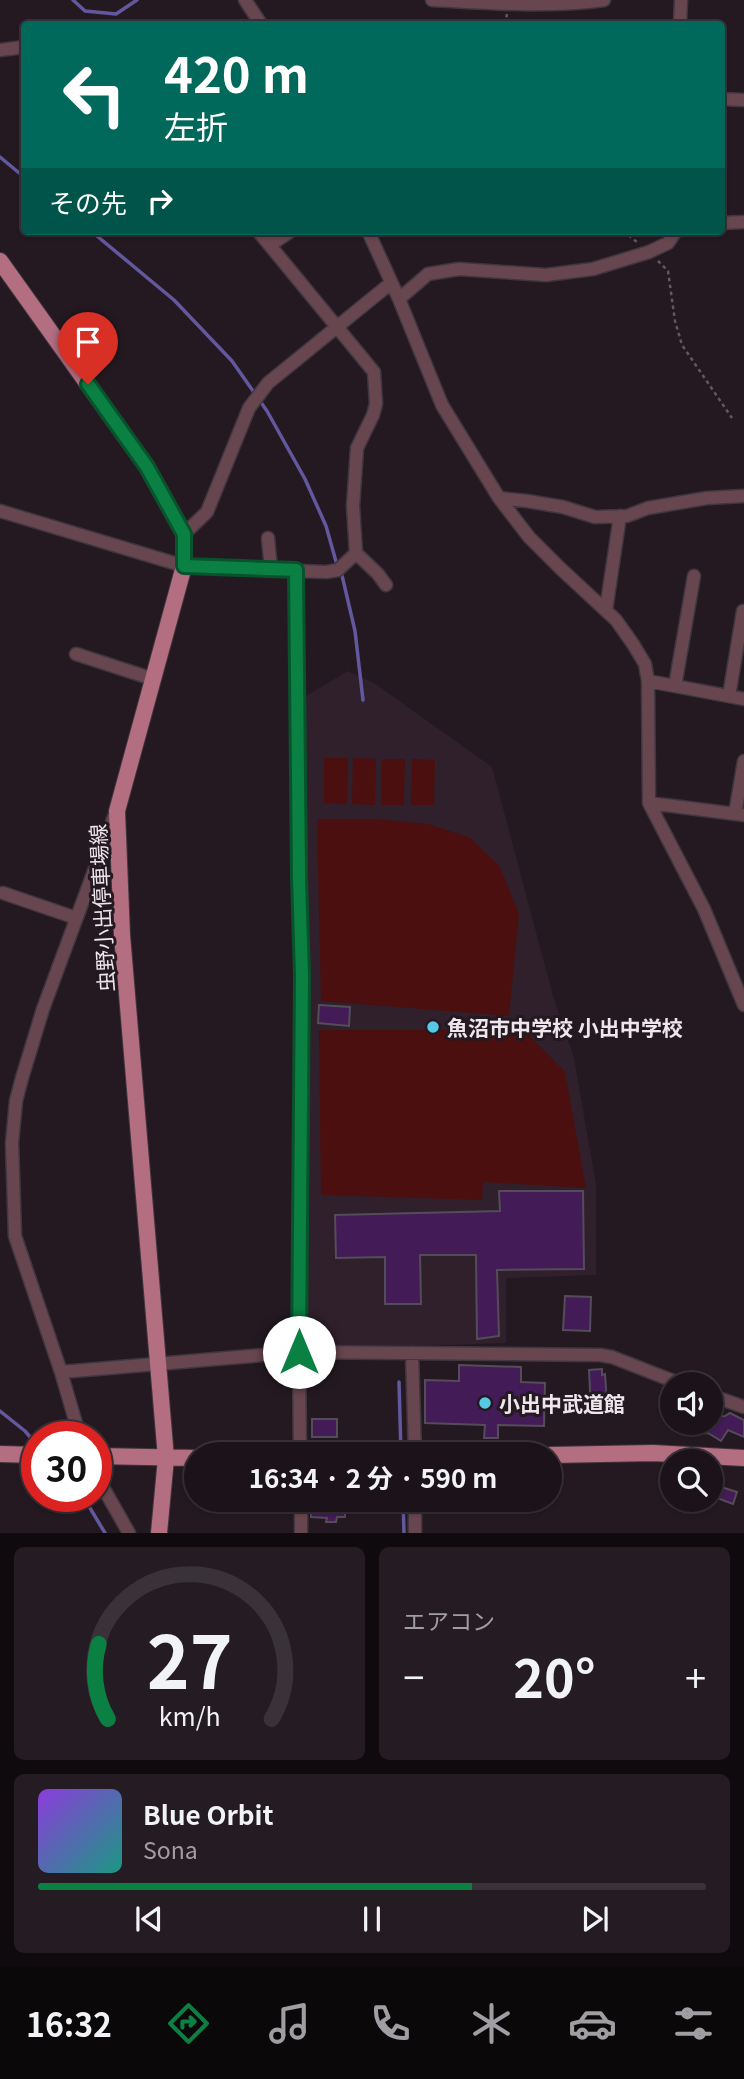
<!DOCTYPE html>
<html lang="ja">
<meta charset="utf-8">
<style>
body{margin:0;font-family:Georgia,"Noto Sans JP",serif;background:#241c22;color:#f1f3f6;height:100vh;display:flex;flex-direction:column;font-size:26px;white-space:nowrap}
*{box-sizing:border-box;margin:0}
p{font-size:23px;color:#a09ea2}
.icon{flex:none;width:38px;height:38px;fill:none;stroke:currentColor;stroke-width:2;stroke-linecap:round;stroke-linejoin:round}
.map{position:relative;height:1533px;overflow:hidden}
.sheet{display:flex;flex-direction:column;gap:14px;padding:14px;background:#0f0a0e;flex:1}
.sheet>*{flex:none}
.guide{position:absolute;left:21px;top:21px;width:704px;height:214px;border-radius:7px;box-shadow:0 2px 5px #0004,0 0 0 2px #393238;background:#00695c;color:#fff;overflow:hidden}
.fabs{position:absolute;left:660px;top:1372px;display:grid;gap:14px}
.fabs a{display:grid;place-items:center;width:63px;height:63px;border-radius:50%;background:#1b1319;box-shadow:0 2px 5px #0004,0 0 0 2px #393238;font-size:35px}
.speed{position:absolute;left:21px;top:1421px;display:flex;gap:14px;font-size:35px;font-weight:700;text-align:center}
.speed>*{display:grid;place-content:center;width:91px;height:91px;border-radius:50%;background:#1b1319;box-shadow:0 2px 5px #0004,0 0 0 2px #393238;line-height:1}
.speed .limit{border:10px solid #d22;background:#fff;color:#111}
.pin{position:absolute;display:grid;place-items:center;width:60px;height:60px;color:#fff;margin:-72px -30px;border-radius:50% 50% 50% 0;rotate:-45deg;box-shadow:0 0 7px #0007}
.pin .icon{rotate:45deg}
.me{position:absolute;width:77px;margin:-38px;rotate:0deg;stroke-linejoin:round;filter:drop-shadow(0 0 5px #0008)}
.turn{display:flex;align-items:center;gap:24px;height:147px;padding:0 28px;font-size:32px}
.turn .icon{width:91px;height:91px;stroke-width:2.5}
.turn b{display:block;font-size:49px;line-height:60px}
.then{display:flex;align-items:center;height:66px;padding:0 28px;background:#0003;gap:14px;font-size:26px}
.big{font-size:52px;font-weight:700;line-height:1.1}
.sheet .tile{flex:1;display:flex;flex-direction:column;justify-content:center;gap:10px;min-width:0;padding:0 24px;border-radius:10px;background:#241c22}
.sheet .dial{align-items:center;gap:0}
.dial svg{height:182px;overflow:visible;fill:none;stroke:#393238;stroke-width:7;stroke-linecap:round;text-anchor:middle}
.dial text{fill:#f1f3f6;stroke:none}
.song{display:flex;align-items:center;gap:21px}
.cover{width:84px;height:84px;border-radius:10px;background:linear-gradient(135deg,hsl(270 70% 55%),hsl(170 70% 35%))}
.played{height:7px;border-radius:4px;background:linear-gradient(90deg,#0b8043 65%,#393238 65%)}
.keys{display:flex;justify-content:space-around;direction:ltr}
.heat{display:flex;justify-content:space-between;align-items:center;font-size:38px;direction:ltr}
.sheet .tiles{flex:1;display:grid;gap:14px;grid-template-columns:1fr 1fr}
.tile:last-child{grid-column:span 2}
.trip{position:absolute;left:184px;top:1442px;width:378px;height:70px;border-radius:35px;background:#1b1319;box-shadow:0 2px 5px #0004,0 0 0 2px #393238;font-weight:700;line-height:70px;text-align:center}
.dock{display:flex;height:112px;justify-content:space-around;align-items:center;background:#0b080a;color:#a09ea2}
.dock .icon{width:49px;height:49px}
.dock .selected{color:#0b8043}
.dock b{font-size:32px;color:#f1f3f6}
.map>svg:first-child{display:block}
</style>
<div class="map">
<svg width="744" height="1533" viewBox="0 0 744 1533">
<rect width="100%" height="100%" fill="#241921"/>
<path fill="#30202c" d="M348,671L374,683L492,767L553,996L574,1058L596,1185V1275L506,1278V1343L413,1346L302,1345L296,702Z"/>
<path fill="#4b0f0f" d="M324,758H348L347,804L324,803Z
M353,758L376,759L375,805L352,804Z
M382,759H405L404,805H381Z
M412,759L435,760L434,805H411Z
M317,819H375L428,824L469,837L500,867L519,914L509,1016L321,1001Z
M319,1030H524L565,1072L586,1188L483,1182L482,1200L321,1195Z"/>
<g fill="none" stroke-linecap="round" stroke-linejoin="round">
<path stroke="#62589d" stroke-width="3.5" d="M73,0L85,11L116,14L137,0
M0,157L24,177
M91,231L174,300L232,361L267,411L305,479L326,526L337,565
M341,571L355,631L363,700
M399,1382L401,1454
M0,1411L25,1431L37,1445
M81,1496L90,1508L105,1533
M403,1500L404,1533"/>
</g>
<path fill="#431b56" stroke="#544c59" stroke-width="2" d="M319,1005L350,1007L349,1026L318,1023Z
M499,1191H583L584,1269L497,1270L499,1336L477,1339L476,1255H420L421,1304H385V1257L336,1258L335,1215L500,1211Z
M565,1296L591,1297L590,1331L563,1330Z
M459,1365L521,1367V1382L545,1383L544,1426L498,1425V1438H484L485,1425L425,1423V1380L459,1381Z
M602,1369V1375L605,1374L607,1404L602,1405V1409L591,1410L589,1370Z
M730,1413L744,1420V1437L728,1430L721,1441L708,1433L696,1434L695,1423H710V1417L725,1416Z
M312,1419H337V1437H312Z
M721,1487L737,1492L733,1504L717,1498Z
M335,1500H345V1517H337L336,1522H326L327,1518L311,1517V1501L335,1502Z"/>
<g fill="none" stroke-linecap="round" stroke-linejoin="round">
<defs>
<path id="minor" d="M245,0L261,24
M432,0C489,3 547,8 604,0
M680,24L681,0
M0,50L24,47
M721,99L744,100
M721,223L744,222
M368,231L399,299L442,405L499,498L529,537L560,568L616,620L633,644L645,664L648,681L649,803L704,909L744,1005
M270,245L291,231
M399,299L428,274L459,269L546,275L593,269L649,252L668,243L676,231
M499,498L527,501L563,507L595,517L627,516L648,508L707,498L744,496
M0,511L184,566L326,572L338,570L356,553L353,506L357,448L373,415L376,404L374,372L258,231
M184,534L207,512L249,408L268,383L391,283
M268,538L271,569
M356,553L378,574L386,585
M296,570L302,975L299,1352L300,1454
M606,610L620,516
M76,654L153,679
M648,681L744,699
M675,686L694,576
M729,696L743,611
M649,803L744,815
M735,814L744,761
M3,893L76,918
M412,1353L415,1454
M61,1372L299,1352L600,1355L612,1357L681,1384
M710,1395L744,1407
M80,1437L61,1372L15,1236L12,1143L16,1101L22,1078L43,1009L115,814
M96,1475L129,1533
M301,1500V1533
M415,1500V1533"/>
<path id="major" d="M0,261L147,467L184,534V566L117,811L122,935L166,1458L159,1533
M0,1454L37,1455
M550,1455L653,1453L744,1458
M96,1456L196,1458"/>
</defs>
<use href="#minor" stroke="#40363d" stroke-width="15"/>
<use href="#major" stroke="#40363d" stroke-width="18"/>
<path stroke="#635860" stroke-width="2.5" stroke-dasharray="3.5 3.5" stroke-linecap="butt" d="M505,24L507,14
M623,231L637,242
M658,261L668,271L675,321L682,345L732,418"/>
<use href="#minor" stroke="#684650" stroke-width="12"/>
<use href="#major" stroke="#b46e82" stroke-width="16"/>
</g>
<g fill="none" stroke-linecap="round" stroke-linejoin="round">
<defs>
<path id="route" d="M88,384L147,467L184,534V566L296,570L299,878L302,975L299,1352"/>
</defs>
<use href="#route" stroke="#07532c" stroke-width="18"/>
<use href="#route" stroke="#0b8043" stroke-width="12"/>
</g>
<g fill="#58c9e4" stroke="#241921" stroke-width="2.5">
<circle cx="433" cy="1027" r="7"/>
<circle cx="485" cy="1403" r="7"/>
</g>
<g text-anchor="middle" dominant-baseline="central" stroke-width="6" stroke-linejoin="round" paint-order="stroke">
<g font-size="21" fill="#eee6eb" stroke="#241921">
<text transform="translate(101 908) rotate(-93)">虫野小出停車場線</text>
</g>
<g font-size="21" font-weight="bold" fill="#eee6eb" stroke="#241921" text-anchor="start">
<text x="447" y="1027">魚沼市中学校 小出中学校</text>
<text x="499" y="1403">小出中武道館</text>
</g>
</g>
</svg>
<div class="fabs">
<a><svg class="icon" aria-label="sound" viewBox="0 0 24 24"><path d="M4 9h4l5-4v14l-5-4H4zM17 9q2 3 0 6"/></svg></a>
<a><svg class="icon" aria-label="search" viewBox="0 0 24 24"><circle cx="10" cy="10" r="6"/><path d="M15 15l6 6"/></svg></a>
</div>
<div class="speed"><div class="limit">30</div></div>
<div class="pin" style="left:88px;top:384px;background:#d93025"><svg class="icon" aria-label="arrive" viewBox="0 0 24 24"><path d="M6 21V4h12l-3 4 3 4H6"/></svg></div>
<svg class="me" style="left:299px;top:1352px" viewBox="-20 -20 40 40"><circle r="19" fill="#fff"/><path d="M0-13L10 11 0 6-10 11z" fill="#0b8043"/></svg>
<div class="trip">16:34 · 2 分 · 590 m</div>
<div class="guide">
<div class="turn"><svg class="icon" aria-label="left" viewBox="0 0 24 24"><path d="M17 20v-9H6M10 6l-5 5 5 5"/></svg><div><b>420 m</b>左折</div></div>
<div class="then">その先<svg class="icon" aria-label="right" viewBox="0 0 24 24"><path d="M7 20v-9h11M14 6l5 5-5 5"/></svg></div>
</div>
</div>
<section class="sheet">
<div class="tiles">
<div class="tile dial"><svg viewBox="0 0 100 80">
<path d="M14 69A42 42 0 1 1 86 69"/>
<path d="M14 69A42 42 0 0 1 10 36" stroke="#0b8043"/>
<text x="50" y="56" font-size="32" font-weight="700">27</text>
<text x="50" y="72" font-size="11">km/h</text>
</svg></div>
<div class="tile"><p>エアコン</p>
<div class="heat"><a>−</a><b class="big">20°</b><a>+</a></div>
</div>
<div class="tile">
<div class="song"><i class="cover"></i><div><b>Blue Orbit</b><p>Sona</p></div></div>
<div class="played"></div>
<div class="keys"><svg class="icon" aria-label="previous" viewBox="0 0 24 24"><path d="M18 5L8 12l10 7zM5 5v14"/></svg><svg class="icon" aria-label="pause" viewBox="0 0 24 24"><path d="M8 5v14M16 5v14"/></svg><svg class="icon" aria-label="next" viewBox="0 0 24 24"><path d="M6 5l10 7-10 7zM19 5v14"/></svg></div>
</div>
</div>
</section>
<nav class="dock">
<b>16:32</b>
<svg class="icon selected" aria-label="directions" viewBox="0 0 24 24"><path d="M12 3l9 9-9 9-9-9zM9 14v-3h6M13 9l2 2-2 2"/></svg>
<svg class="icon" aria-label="music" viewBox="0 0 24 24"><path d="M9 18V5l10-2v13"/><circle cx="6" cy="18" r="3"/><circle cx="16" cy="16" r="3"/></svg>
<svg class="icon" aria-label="phone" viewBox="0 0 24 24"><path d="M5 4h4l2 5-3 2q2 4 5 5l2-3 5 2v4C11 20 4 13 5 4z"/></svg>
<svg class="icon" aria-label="climate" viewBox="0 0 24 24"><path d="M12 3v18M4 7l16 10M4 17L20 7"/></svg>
<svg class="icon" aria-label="car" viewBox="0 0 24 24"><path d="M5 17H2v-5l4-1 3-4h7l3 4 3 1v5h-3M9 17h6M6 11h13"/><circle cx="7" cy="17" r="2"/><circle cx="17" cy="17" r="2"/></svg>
<svg class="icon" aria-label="filters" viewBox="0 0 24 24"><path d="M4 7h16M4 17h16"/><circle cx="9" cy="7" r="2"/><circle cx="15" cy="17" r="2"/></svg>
</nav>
